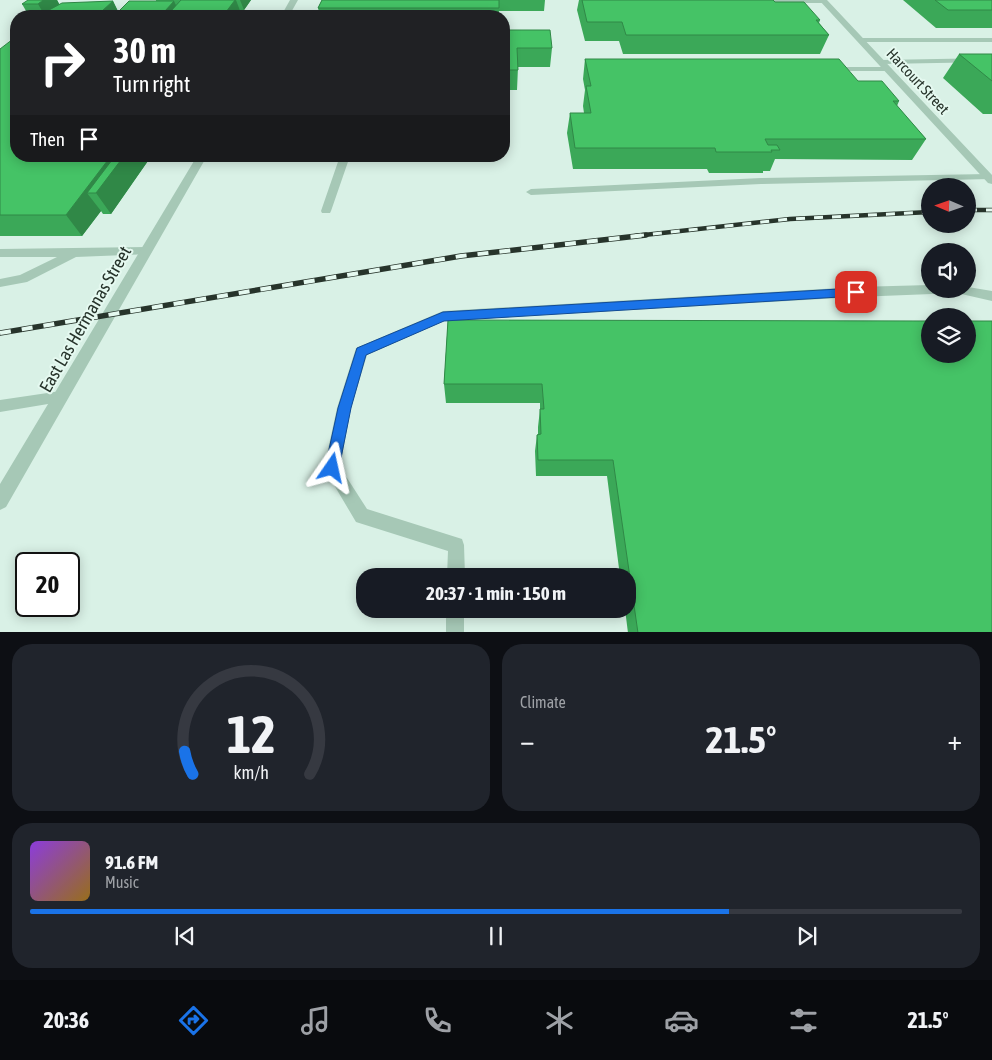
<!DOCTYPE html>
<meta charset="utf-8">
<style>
body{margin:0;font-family:"Asap Condensed",sans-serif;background:#20242c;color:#f1f3f6;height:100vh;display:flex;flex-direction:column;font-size:19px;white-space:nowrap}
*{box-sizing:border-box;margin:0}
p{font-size:16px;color:#9ea1a6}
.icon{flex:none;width:28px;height:28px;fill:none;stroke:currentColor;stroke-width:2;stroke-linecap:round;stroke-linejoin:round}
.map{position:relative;height:632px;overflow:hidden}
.details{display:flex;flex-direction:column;gap:12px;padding:12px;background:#0d0f14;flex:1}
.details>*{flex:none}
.guide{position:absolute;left:10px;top:10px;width:500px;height:152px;border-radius:20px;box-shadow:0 2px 12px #0003;background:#202124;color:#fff;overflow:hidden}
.needle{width:32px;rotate:272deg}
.tools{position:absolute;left:921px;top:178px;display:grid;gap:10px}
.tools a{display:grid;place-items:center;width:55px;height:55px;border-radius:50%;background:#171b24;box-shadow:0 2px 12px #0003;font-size:25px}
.speed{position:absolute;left:15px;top:552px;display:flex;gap:10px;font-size:25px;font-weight:700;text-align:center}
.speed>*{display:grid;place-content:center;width:65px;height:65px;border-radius:50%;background:#171b24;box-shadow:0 2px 12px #0003;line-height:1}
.speed .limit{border:2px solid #111;border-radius:8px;background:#fff;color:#111}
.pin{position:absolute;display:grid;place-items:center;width:42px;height:42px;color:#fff;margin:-21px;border-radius:10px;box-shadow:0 2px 8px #0006}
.me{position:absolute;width:55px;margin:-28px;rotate:11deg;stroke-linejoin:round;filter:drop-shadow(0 0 4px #0008)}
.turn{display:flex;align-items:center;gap:18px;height:105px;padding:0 20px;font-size:22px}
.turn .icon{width:65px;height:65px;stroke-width:2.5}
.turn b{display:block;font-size:35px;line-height:42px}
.then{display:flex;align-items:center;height:48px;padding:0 20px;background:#0003;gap:10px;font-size:19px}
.big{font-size:38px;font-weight:700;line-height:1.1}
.details .card{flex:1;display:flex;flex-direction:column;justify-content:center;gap:8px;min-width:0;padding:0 18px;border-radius:20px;background:#20242c}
.details .dial{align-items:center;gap:0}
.dial svg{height:130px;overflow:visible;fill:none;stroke:#363941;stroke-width:7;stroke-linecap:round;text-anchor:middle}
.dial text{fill:#f1f3f6;stroke:none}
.song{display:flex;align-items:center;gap:15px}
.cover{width:60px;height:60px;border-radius:8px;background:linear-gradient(135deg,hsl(270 70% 55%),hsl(40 70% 35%))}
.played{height:5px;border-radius:2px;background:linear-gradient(90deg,#1a73e8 75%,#363941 75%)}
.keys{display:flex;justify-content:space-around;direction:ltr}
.heat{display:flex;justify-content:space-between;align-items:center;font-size:28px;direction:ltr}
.details .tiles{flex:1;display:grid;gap:12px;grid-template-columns:1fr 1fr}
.card:last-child{grid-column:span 2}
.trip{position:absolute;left:356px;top:568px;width:280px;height:50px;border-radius:20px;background:#171b24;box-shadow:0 2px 12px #0003;font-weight:700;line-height:50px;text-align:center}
.dock{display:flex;height:80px;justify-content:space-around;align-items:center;background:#090b0e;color:#9ea1a6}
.dock .icon{width:35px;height:35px}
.dock .current{color:#1a73e8}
.dock b{font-size:22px;color:#f1f3f6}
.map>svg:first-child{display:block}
</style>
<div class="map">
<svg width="992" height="633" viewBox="0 0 992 633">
<rect width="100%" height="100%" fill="#d9f1e6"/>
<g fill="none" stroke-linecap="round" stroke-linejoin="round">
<path fill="#a6c8b6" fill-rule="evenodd" d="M753,0H827V1L824,3H756Z
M286,12L289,14L288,15L226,16L223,14L226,12Z
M858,38H992V42H858Z
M992,58V62L882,64L878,62L882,60Z
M828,67H888L892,69L888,71H831L827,69Z
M340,156H350L331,211L330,213H322L321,211Z
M988,174L992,176L991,179L761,184L531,195L526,192L531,189L761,178Z
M146,247L150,248L152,251L150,254L76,257L27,282L0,287V279L20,275L57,257H0V249Z
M930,285V289H968V287L992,291V301L957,293L856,297L444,321L367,355L351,408L340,467L367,509L462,539L464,545L465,576H447L448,551L356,522L324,468L337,408L356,348L443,311L856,287Z
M61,391L66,393L68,397L66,401L0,412V400Z
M446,609H464V633H446Z"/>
<path fill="#a6c8b6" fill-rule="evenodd" d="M290,0H298L289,16H281Z
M819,0H827L992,175V184L988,183Z
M197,156H207L6,507L0,510V484Z"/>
<defs>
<path id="rail-far1" d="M968,210H992
M635,236L790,219L930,212"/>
<path id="rail" d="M0,333L461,256L646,235"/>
</defs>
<use href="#rail-far1" stroke="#27342b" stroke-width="4.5"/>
<use href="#rail" stroke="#27342b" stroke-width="5.5"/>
<use href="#rail-far1" stroke="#e5f9f0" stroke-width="3" stroke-dasharray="9" stroke-linecap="butt"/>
<use href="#rail" stroke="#e5f9f0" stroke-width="4" stroke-dasharray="11" stroke-linecap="butt"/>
</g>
<path fill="#3ba858" d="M57,0L59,4L113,1L118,11L156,1V0H251L244,10H240L242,16H29L22,4Z
M322,0H545L544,11H499V16H320L318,8Z
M579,0H773L775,2L820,20L819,23L829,35L820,54H623L619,41H585L577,10Z
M903,0H992V28H936Z
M504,30L552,48L550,67H518L517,90H504Z
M0,49L16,156L150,158L111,214H103L101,211L82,236H0Z
M959,54H992V114H983L943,78Z
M585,59L858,81L899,101L897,106L926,139L912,160L775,159L770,171H763V173H709L707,169H573L567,133L570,113H584L583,106L585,90L583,79Z
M448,320L992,633H628L625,609H628V576H620L607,476H536L535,451L537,435L538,434V427L540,409V403H446L444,384Z"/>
<path fill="#308847" d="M43,0H57L63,11L45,16L38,4Z
M235,0H236L242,16H223Z
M240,0H251L244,10Z
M113,1L120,16L102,11Z
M174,1L181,16L165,11Z
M111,156H149L150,158L111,214L96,193H87L101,211L82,236L66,215Z"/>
<path fill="#45c366" stroke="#308847" d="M28,0H43L38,4H22Z
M181,0H235L223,16H41L49,10L62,3L113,1L102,11H119L129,1H174L165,11H171Z
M322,0H499V8H318Z
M582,0H773L775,2H804L820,20H816L829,35H626L622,22H587Z
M935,0H992V10H948Z
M504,30H550L552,48H517L518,70H504Z
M13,39H16V156H111L66,215H0V49Z
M959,54H992V81Z
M585,59H839L858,81H882L899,101H893L926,139H765L768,145H777L780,150H771L772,152H716L715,148H575L570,113H591L586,86H591Z
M115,156H124L96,193H87Z
M448,320L930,321V354H968V321H992V633H638L613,460H538L537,435L541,434L540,409H544L542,384H444Z"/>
<path fill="#1a73e8" stroke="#114b97" d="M856,288L861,292L856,296L444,321L366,355L351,408L339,468L337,473L332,475L327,473L325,468L338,408L357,348L443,312Z"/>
<g text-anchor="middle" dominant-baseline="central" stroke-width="4" stroke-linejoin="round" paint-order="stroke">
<g font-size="15" fill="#27342b" stroke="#e5f9f0">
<text transform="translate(918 81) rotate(47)">Harcourt Street</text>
</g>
<g font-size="18" fill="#27342b" stroke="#e5f9f0">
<text transform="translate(85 319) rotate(-60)">East Las Hermanas Street</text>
</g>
</g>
</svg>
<div class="tools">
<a><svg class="needle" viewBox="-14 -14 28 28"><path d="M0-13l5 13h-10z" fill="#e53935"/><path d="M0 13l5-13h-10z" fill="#9ea1a6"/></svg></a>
<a><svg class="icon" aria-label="sound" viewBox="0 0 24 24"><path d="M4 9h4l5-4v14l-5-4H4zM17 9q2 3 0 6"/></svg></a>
<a><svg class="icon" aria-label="layers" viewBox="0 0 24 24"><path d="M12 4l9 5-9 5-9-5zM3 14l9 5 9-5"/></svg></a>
</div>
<div class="speed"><div class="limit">20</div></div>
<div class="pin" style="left:856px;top:292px;background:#d93025"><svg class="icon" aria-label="arrive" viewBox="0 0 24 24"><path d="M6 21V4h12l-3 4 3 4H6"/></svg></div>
<svg class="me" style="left:332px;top:468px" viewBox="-20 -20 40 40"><path d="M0-17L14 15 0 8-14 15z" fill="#1a73e8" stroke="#fff" stroke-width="4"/></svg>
<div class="trip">20:37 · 1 min · 150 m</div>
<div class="guide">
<div class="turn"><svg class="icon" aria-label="right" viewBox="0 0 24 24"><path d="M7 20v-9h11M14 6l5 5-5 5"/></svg><div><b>30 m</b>Turn right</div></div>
<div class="then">Then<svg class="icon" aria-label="arrive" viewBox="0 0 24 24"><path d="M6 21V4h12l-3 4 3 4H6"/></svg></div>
</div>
</div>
<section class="details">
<div class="tiles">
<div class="card dial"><svg viewBox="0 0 100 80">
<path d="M14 69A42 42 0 1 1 86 69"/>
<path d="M14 69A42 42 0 0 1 9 55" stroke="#1a73e8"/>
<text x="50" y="56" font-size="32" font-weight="700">12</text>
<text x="50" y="72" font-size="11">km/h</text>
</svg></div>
<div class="card"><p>Climate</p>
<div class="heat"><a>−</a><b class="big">21.5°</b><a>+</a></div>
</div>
<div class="card">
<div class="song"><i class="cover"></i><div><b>91.6 FM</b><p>Music</p></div></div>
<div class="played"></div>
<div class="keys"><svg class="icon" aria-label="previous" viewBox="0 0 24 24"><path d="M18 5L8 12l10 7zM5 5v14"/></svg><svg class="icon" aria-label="pause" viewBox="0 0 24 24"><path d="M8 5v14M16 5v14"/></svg><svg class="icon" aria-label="next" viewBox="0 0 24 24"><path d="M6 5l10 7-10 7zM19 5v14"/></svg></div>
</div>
</div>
</section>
<nav class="dock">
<b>20:36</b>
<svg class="icon current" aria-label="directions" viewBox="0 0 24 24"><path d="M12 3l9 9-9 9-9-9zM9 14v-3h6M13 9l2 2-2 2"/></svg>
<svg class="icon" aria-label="music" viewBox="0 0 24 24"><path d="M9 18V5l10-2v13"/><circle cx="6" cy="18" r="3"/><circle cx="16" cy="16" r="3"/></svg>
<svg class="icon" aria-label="phone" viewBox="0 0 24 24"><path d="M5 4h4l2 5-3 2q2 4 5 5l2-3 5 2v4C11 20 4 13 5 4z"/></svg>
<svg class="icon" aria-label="climate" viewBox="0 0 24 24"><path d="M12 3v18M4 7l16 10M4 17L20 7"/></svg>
<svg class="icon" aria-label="car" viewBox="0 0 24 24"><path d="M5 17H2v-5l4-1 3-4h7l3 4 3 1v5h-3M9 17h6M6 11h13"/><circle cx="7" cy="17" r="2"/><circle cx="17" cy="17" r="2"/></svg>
<svg class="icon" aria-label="filters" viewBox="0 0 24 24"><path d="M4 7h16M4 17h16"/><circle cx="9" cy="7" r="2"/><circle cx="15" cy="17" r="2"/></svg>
<b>21.5°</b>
</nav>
